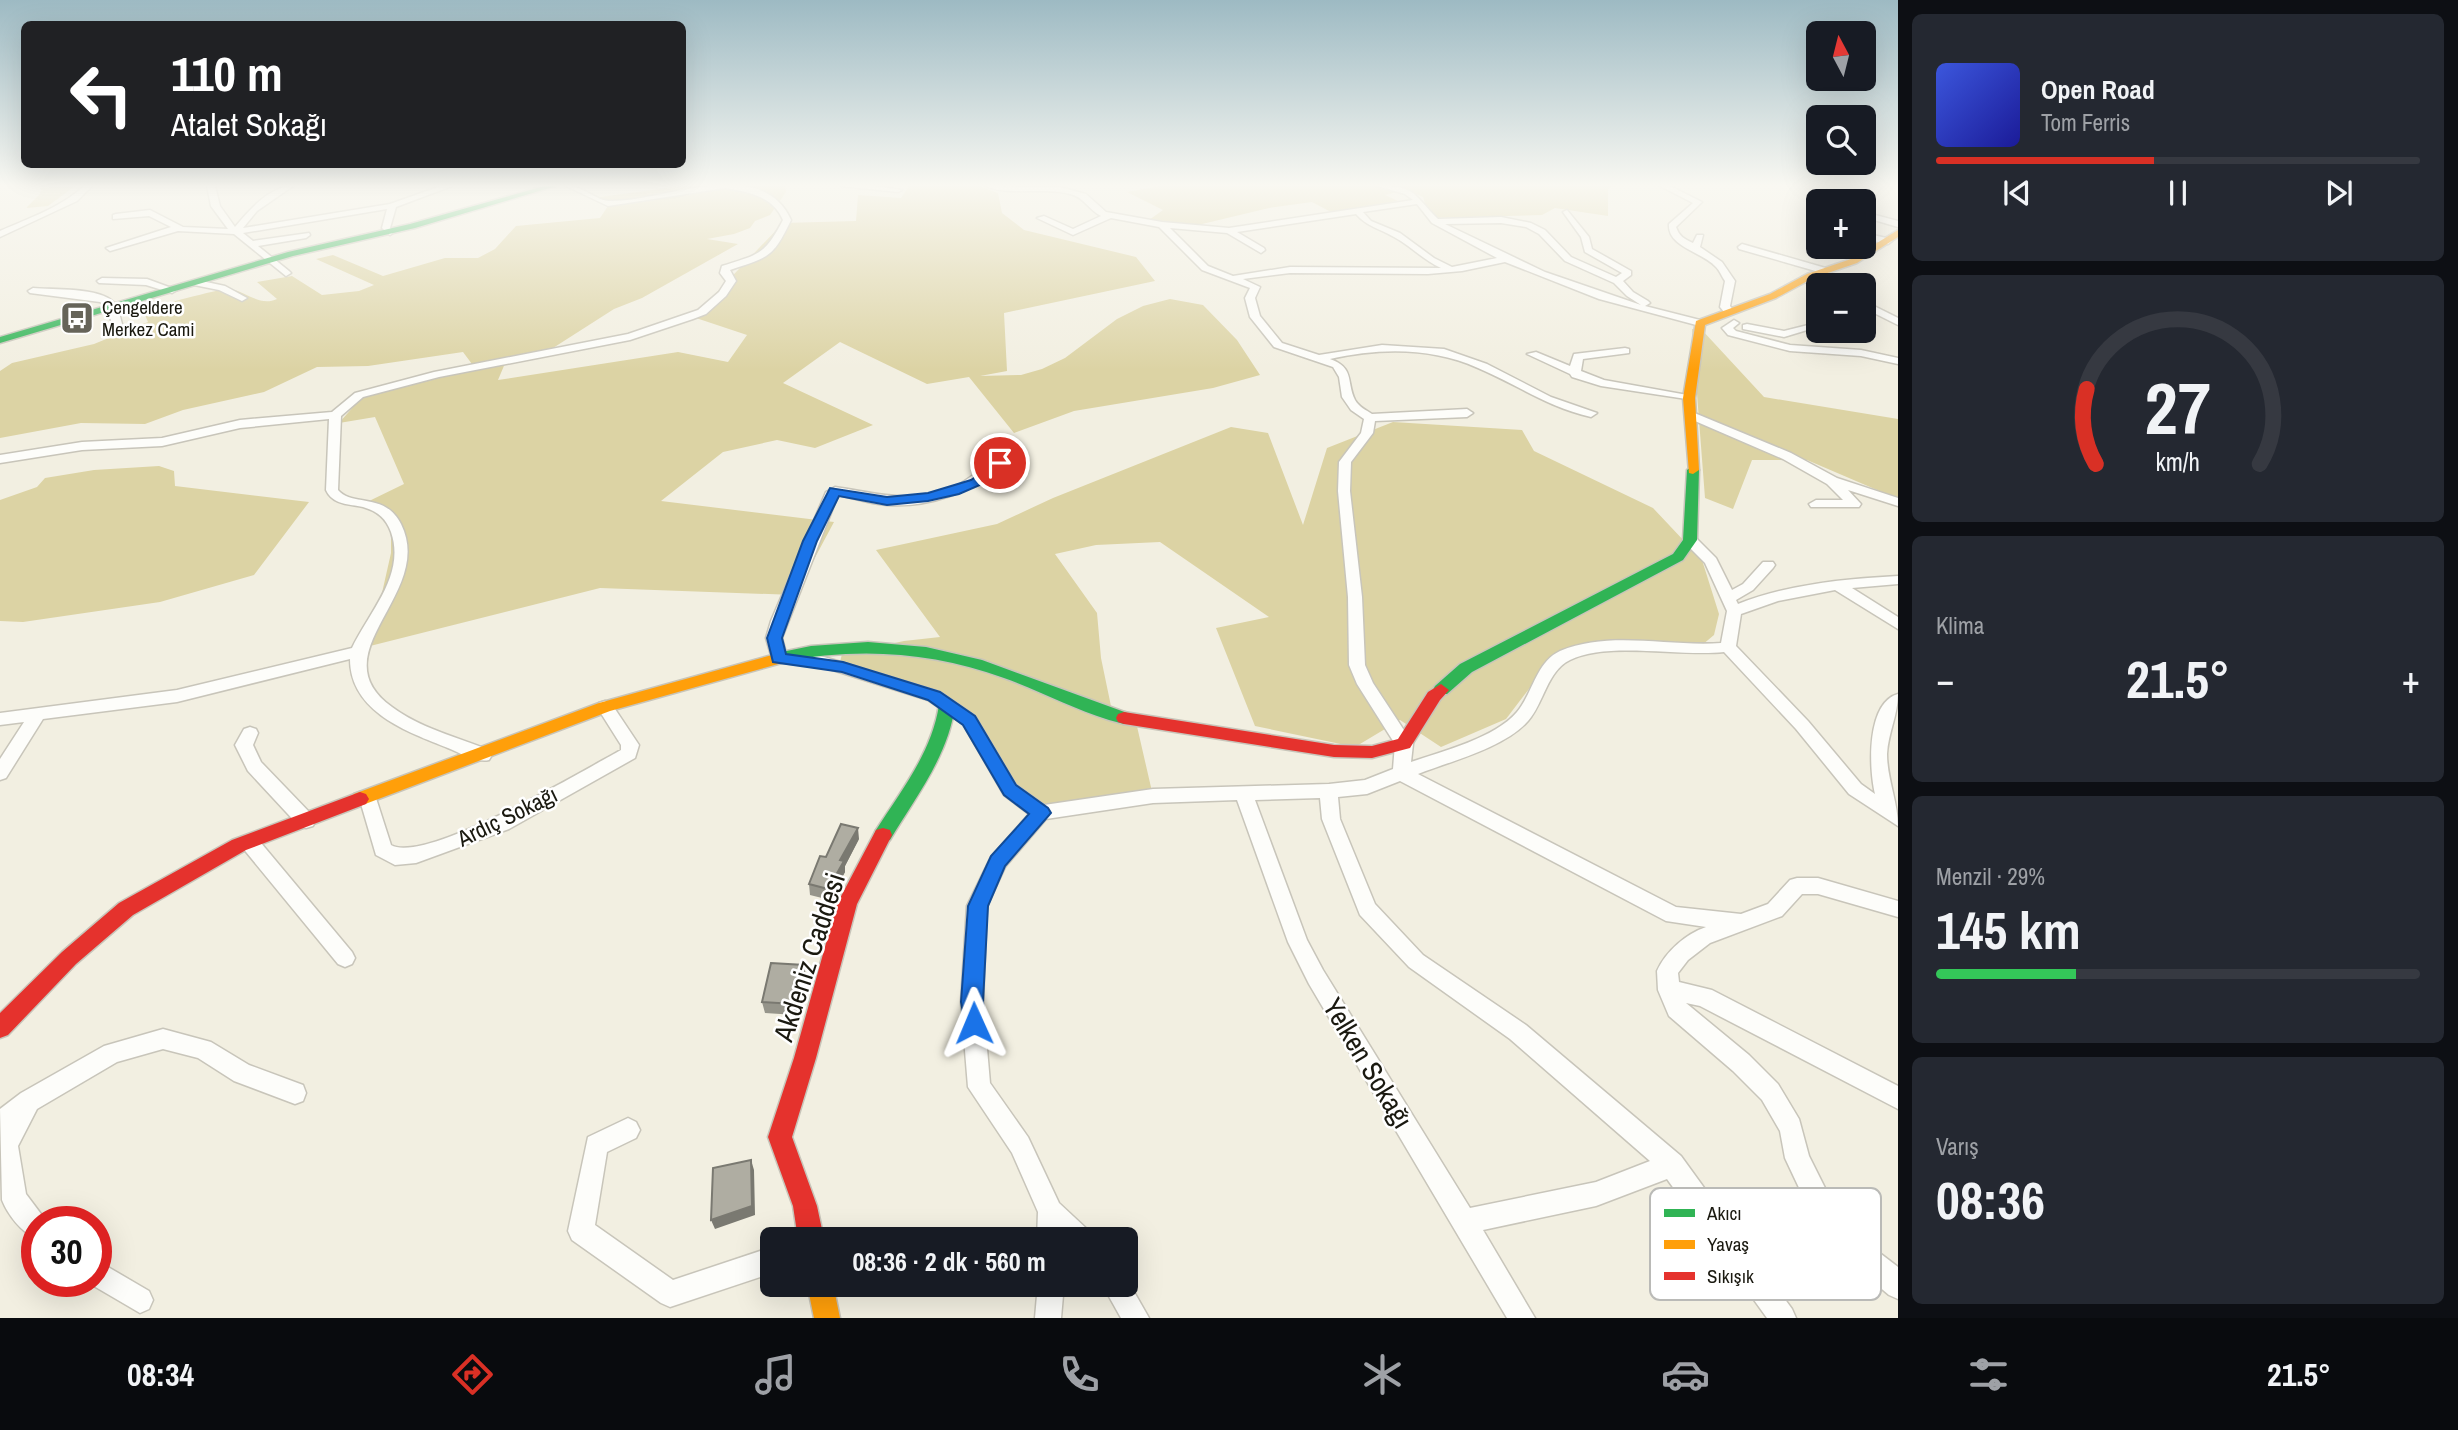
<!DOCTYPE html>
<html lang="tr">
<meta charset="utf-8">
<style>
body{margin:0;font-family:"Archivo Narrow",sans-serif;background:#242831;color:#f1f3f6;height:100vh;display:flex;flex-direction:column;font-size:26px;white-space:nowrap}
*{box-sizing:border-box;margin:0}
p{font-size:23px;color:#9ea1a6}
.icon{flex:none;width:38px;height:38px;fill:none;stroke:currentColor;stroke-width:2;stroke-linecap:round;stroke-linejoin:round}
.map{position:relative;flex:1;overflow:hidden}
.side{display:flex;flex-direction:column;gap:14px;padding:14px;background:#0d0f14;width:560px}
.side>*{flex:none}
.hud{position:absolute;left:21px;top:21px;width:665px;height:147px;border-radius:10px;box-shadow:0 7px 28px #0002;background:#202124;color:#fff;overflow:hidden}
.needle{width:46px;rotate:353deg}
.buttons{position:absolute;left:1806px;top:21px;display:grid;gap:14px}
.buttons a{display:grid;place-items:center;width:70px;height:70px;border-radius:10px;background:#171b24;box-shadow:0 7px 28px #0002;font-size:35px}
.speed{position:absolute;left:21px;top:1206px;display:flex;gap:14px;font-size:35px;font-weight:700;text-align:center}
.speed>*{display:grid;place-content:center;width:91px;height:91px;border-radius:50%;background:#171b24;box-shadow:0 7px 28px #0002;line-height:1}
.speed .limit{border:10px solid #d22;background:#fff;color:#111}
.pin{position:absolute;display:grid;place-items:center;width:60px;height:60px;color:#fff;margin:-30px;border:4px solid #fff;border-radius:50%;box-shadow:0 2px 7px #0007}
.me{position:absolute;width:77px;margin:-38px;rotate:359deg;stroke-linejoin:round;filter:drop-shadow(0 0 5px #0008)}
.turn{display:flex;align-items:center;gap:24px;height:147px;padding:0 35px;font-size:32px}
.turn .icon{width:91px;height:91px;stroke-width:2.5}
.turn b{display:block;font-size:49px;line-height:60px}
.big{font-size:52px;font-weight:700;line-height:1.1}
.side .widget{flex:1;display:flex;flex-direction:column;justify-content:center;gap:10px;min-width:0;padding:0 24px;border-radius:10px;background:#242831}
.side .dial{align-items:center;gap:0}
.dial svg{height:182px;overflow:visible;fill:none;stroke:#363941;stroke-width:7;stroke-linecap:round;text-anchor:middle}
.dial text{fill:#f1f3f6;stroke:none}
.song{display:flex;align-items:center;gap:21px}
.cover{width:84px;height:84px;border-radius:10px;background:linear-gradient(135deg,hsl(230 70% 55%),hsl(240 70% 35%))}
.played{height:7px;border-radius:4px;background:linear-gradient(90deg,#d93025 45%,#363941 45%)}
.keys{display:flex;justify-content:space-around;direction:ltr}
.heat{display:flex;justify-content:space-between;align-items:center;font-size:38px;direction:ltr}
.charge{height:10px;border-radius:5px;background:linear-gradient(90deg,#34c759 29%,#363941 0)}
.trip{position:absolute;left:760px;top:1227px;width:378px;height:70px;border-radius:10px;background:#171b24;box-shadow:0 7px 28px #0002;font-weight:700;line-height:70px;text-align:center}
.dock{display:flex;height:112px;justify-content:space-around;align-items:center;background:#090b0e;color:#9ea1a6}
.dock .icon{width:49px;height:49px}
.dock .active{color:#d93025}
.dock b{font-size:32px;color:#f1f3f6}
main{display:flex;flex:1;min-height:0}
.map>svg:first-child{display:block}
</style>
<main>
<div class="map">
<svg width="1898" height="1318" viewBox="0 0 1898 1318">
<rect width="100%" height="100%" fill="#f2efe1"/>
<path fill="#dcd3a4" d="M42,186H75L48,206L26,208L40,194Z
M682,186H785L786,192L770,215L755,221L750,228L734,234L707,239L738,244L642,298L614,309L553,348L472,364L463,352L368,366L317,367L264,392L183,410L145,424L81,423L0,438V371L12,363L94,344L148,322L143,310C158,306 220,288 230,289C247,292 260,307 277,299L257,282L292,276L322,295L359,291L374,285L316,259L333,255L383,276L445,258H478L495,249L516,226L600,218L608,206L600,197Z
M909,186H979L998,193L1002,213L1024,230L1136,257L1155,281L1004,313L1007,371L980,376L1021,375L1042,369L1065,358L1117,319L1143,306L1170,299L1203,305L1237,340L1260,375L1213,388L1074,411L1014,433L969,377L927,384L840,342L783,383L873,425L815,448L777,440L723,452L661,501L834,522L795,595L600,588L370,646L391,553V515L365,503L404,484L375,417L339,423L361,398L506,361L498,380L678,352L728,362L747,335L693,317L783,223L856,221L858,195L901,198Z
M1160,186H1613L1608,189V216L1555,208L1542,215L1429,218L1423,197L1406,190L1385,195L1398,201L1331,212L1312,202L1269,208L1198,225L1149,220L1163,210L1127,192Z
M1692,329L1702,330L1764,397L1898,419V499L1807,460H1752L1733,509L1705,498Z
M1393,422L1522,430L1534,451L1653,508L1702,560L1719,614L1714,635L1702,645L1629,640L1558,651L1506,719L1441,747L1400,720L1355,747L1255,726L1216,628L1269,617L1160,542L1096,545L1055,554L1097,613L1101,658L1112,711L1136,722L1153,796L1041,813L1010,790L994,759L958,703L840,662L842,654L904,641L940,637L876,550L997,524L1053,498L1231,427L1268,433L1303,525L1327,448Z
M159,466L174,471L175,486L309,502L254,575L160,602L23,622L0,621V500L37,487L45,478L94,470Z"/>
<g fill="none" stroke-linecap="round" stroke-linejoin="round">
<defs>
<path id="street" d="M84,186H92L77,201L0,237V231C29,218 60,208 84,186Z
M207,186H215L220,206L235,227C249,210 270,186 293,186L257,211L243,228L390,204L441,186H452L396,207L390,228L394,232L390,235L382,228L387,209L243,233L253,241L309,233L310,235L306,238L258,246L289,271L291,273L286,276L234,234L178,231L110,251L106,248L171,227L149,216L113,219V215L116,214L150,210L183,227L228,229L211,206Z
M566,186C583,185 595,201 611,201C662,202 762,154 791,220C773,258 769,257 730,270L736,281L726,296L706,314L693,319L630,340L439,377L363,397L341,416L338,490C352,507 385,492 401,524C436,594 317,653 392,707C420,728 457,737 489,750L492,755L489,760C477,763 460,753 448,748C408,732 350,712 350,659L177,702L43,719L6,778L0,780V759L24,722L0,725V713L177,690L352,648C369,612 406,575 391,532C386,518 377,511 363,507C349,504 333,505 326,490L329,419L240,428L162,446L82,450L0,463V455L82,442L162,438L240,420L332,412L355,393L434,372L628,334L698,310L719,292L726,281L720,273L722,266C759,254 764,256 783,220C773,196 748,192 725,188L608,206Z
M841,186H874L902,190L898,192Z
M986,186L1059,187L1086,194L1106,212L1162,222L1229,228L1413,200L1405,194L1377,186C1417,185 1414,196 1438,219L1501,217L1531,223L1545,230L1571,257L1616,277L1622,273L1585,252L1581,237L1563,212L1567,210L1589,237L1592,249L1631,271V275L1623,281L1633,292L1648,301L1650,303L1645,306L1704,321L1705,323L1700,326L1599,299L1505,262L1462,271L1428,274L1290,273L1243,279L1260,287L1255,298L1260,316L1282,343L1319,355L1382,345L1444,349L1487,364L1551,397L1597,413L1591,417C1547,407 1518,385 1478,368C1431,347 1379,348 1330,359C1355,368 1346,381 1355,400C1359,407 1366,410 1372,414L1467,409L1473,413L1467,417L1375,421L1373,433L1351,462L1350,491L1362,597L1365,665L1373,683L1413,744L1411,762C1443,751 1495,738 1517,712C1533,693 1536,662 1560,651C1610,630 1669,647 1721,643L1727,611L1705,563L1685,543L1683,540L1685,537H1695L1716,558L1732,590L1743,584L1763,562H1773L1775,565L1773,568L1753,590L1736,600L1738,604C1789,584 1844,579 1898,576V584L1852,588L1898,617V629L1835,590L1778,601L1741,614L1736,646L1808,721L1861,784L1875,794C1869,769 1866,703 1898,694C1898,715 1888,733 1887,754C1887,779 1898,802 1898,826L1849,794L1796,729L1724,652C1680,657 1607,641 1570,660C1547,671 1544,703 1528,721C1504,748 1451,761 1418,774L1676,907L1741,914L1768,904L1790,880L1797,878H1818L1898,901V917L1818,894H1802L1782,916L1710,943L1688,960L1678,973L1679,982L1712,990L1898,1086V1109L1700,1006L1686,1003L1749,1055L1778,1084L1799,1119L1809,1156L1836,1210L1864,1241L1898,1267V1299L1889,1295L1846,1259L1818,1228L1785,1158L1780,1131L1762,1100L1733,1071L1669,1016L1658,990L1657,971C1666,951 1686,934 1706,927L1666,921L1400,781L1367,794L1338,797L1340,819L1375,904L1423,955L1526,1025L1681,1156L1792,1309L1796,1318H1767L1667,1179L1596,1206L1483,1230L1535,1318H1507L1309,984L1288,942L1237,800L1153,803L1046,819L1005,867L987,906L983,1002L990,1083L1028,1137L1059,1203L1088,1230L1092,1239H1037L1038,1212L1012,1153L968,1087L961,1002L967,906L991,857L1029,814L1004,795L963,724L928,700L823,667L773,662L766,638L771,621L826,492L835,487C882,494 911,505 958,485C970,479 993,458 1004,460V466C972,492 929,508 887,505C870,504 854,498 838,495L782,638L786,653L824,657L940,692L975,716L1016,785L1044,805L1153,789L1329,784L1365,780L1393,769L1395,744L1357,684L1349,665L1348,597L1338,491L1339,462L1361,433L1364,419L1351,410L1342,397L1339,377L1333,367L1274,347L1250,317L1245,298L1250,288L1202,270L1159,227L1111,218L1073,235L1037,218L1044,216L1073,229L1101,216C1089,210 1084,197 1070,194C1045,187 1006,196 986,186ZM1417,204L1432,223L1497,258L1452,267L1434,258L1400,233L1371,221L1363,212ZM1356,214C1367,227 1379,228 1394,237C1411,246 1423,260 1441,268L1290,267L1233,276L1208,266L1170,228L1227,233L1261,253L1265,250L1264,248L1237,232ZM1501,223L1526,227L1539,234L1565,261L1614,283L1627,296L1641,305L1545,272L1445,224ZM1320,798L1322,819L1360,915L1409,967L1510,1039L1650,1161L1596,1182L1470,1208L1323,970L1307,940L1255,800Z
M1660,186H1670L1702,202L1676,227C1679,236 1684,239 1693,243L1697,235H1703L1700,247L1722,262L1735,281L1730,306L1734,311L1733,313H1725L1720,307L1725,281C1722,277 1720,271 1716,267C1703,252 1667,247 1669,224L1693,203Z
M1873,186H1881L1867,210H1864V202Z
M1864,212L1898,221V227L1864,217Z
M1864,233L1891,239L1892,241L1888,244L1864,239Z
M1742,244L1829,269L1831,271L1826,274L1739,249L1738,247Z
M1805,276L1824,283L1826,285L1818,287L1802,281V277Z
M102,278L147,279L177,290L172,293L146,285L99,283L97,281Z
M197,280L225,286L247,298L242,301L219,290L194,285L192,283Z
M33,288C53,290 101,287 114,303C119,309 120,317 122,324L113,326L106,306L100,302L30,293L28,291Z
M1864,301L1898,318V325L1864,308Z
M1734,320L1739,323L1733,328L1736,331L1790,345L1861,350L1898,358V364L1861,356L1790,351L1728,335L1722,328Z
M1747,324L1784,331L1812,324L1817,327L1784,337L1743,329V325Z
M1625,348L1629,349V353L1583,359L1581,371L1604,380L1693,396V400L1601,386L1572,377L1570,374L1527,354L1536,352L1570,366L1574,354Z
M1692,412L1791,453L1837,478L1898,498V506L1848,490L1861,504L1859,507H1811L1809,504L1816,500H1843L1827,484L1783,459L1688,418V414Z
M605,701L611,703L639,745L635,758L509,829L416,863L395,865L376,855L359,797L362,792L368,790L374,792L391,845C425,865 584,770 621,750V745L597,707L599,703Z
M250,727L256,729L258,733L253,745L261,762L313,816L315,821L313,826L306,828L299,826L248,771L235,745L244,729Z
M249,835L256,837L352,952L355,958L352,964L345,967L338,964L242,847L240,842L242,837Z
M163,1029L211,1042L249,1065L303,1085L306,1093L303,1101L295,1104L234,1081L198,1058L163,1049L117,1062L37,1109L18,1146L26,1194L47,1222H37V1239C22,1233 8,1215 2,1200L0,1109L21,1093L104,1046Z
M628,1118L636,1122L640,1130L636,1138L607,1152L595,1225L673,1280L772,1247V1273L670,1307L661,1303L572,1240L568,1231L588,1137Z
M96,1260L149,1291L153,1300L149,1309L140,1313L87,1282L96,1281Z
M1125,1276L1149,1318H1121L1102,1284H1125Z
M1038,1284H1064L1061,1318H1035Z"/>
<path id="fast" d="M544,186H556L415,228L293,256L0,343V337L288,252L410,224Z
M1693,466L1699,470L1697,540L1683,560L1472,672L1447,694H1435L1433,690L1435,686L1460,664L1673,554L1683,540L1687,470Z
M868,642L926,647L982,660L1130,714L1132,718L1130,722L1124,724L1109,720C1073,709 1040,691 1004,678C932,652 858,647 783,662L775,657L777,653L811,646Z
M947,699L955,705C949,755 915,798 890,840L883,842L876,840L874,835L876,830C901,791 932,752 939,705Z"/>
<path id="slow" d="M1898,230V237L1857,263L1813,278L1776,298L1705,325L1695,398L1699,470L1693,474L1689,473L1683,398L1696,321L1770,294L1807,274L1851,259Z
M783,652L791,657L789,661L610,711L360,806L354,804L351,799L354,794L599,703Z
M807,1284H833L840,1318H814Z"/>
<path id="jam" d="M1441,684L1449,690L1440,700L1410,748L1372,758L1334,757L1124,724L1118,722L1116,718L1118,714L1124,712L1334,745L1372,746L1398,739L1428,692Z
M360,792L366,794L369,799L366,804L246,850L133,915L76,964L8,1035L0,1038V1013L62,952L119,903L232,840Z
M883,828L890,830L892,835L857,904L816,1058L792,1137L817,1206L824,1239H798L793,1206L768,1137L794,1058L837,904L876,830Z"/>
</defs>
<use href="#street" stroke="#c8c5ba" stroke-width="3"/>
<use href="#fast" stroke="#c8c5ba" stroke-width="3"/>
<use href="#slow" stroke="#c8c5ba" stroke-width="3"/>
<use href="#jam" stroke="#c8c5ba" stroke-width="3"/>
<use href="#street" fill="#fdfdfa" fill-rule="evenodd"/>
<use href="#fast" fill="#30b455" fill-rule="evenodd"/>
<use href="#slow" fill="#ff9f0a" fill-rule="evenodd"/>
<use href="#jam" fill="#e5322d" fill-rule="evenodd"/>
</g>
<path fill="#96958b" d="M859,839L845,866V872L830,900L810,895L809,884L826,857Z
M806,976L796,1015L765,1013L762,1002Z"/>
<path fill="#7a7971" d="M858,828L859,839L845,866V872L830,900L828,889L840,860Z
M804,965L806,976L796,1015L794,1004Z
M751,1160L754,1170L755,1215L715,1229L711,1220Z"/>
<path fill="#afada2" stroke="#7a7971" stroke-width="2" d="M841,824L858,828L840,860L844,861L828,889L809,884L820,856L826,857Z
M771,963L804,965L794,1004L762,1002Z
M751,1160L752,1206L711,1220L713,1168Z"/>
<linearGradient id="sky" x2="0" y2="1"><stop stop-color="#9dbac3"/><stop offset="0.5" stop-color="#f9f8f2"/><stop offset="1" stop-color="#f9f8f2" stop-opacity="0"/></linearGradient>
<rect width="1898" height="370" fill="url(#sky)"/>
<path fill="#1a73e8" stroke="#114b97" stroke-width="2" d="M1000,460L1006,463L1004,466L980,485L959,494L928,501L887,505L839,496L817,541L782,638L786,654L843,662L940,692L975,716L1016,785L1048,808L1051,813L1005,866L988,906L983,1002L985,1023L981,1031L974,1034L966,1031L961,1002L968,906L991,856L1029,814L1004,795L963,725L928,700L842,672L773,662L767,638L803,541L830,488L887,497L928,493L971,480Z"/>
<defs>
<symbol id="bus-square" viewBox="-11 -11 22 22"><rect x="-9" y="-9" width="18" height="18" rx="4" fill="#666459" stroke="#fff"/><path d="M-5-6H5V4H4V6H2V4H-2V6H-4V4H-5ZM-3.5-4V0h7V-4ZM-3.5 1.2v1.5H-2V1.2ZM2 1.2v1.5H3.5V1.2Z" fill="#fff"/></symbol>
</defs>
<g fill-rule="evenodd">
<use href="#bus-square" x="58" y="299" width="38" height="38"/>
</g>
<g text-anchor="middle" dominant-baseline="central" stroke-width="5" stroke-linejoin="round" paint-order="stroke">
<g font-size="19" fill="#1a1910" stroke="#fff" text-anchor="start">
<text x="102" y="307">Çengeldere<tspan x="102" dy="22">Merkez Cami</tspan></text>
</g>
<g font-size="23" fill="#1a1910" stroke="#fff">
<text transform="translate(507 816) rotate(-26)">Ardıç Sokağı</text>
</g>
<g font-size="28" fill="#1a1910" stroke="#fff">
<text transform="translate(809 957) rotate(-72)">Akdeniz Caddesi</text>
<text transform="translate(1368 1063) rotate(59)">Yelken Sokağı</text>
</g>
</g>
<rect x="1650" y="1188" width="231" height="112" rx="10" fill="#fff" stroke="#babab7" stroke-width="2"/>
<rect x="1664" y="1209" width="31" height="8" fill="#30b455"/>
<rect x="1664" y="1240" width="31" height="9" fill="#ff9f0a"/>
<rect x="1664" y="1272" width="31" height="8" fill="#e5322d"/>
<g font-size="19" fill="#1a1910">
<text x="1707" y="1220">Akıcı</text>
<text x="1707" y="1251">Yavaş</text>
<text x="1707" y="1283">Sıkışık</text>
</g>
</svg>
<div class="buttons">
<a><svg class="needle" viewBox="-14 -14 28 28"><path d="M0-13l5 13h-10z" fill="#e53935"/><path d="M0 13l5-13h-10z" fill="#9ea1a6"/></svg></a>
<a><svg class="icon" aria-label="search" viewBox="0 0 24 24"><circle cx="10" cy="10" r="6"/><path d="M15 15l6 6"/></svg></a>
<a>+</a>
<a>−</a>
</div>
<div class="speed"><div class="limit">30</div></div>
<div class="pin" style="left:1000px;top:463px;background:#d93025"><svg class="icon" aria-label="arrive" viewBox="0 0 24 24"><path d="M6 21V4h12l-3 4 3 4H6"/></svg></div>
<svg class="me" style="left:974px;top:1023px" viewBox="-20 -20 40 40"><path d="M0-17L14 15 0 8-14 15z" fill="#1a73e8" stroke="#fff" stroke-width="4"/></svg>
<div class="trip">08:36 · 2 dk · 560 m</div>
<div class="hud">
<div class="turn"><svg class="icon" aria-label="left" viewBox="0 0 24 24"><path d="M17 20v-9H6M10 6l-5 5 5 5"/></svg><div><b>110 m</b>Atalet Sokağı</div></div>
</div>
</div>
<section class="side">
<div class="widget">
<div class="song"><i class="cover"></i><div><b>Open Road</b><p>Tom Ferris</p></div></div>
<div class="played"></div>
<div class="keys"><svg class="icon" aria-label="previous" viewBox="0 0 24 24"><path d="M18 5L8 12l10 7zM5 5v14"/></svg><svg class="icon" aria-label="pause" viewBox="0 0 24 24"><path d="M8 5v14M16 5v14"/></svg><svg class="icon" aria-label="next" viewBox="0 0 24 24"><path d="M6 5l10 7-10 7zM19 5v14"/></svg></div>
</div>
<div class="widget dial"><svg viewBox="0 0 100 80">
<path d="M14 69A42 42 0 1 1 86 69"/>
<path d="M14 69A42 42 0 0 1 10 36" stroke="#d93025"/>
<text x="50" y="56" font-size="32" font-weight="700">27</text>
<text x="50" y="72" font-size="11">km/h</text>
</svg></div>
<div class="widget"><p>Klima</p>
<div class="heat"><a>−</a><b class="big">21.5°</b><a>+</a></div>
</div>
<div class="widget"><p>Menzil · 29%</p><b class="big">145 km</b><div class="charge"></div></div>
<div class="widget"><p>Varış</p><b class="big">08:36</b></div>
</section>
</main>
<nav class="dock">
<b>08:34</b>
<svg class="icon active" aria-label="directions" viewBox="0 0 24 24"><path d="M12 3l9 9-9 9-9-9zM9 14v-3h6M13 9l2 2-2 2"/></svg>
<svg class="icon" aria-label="music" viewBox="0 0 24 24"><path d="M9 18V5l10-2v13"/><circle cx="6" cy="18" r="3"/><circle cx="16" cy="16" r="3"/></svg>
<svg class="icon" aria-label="phone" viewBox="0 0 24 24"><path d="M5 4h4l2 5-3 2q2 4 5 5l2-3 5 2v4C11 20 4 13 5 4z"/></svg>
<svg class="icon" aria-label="climate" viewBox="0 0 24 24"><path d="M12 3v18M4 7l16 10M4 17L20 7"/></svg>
<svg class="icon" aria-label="car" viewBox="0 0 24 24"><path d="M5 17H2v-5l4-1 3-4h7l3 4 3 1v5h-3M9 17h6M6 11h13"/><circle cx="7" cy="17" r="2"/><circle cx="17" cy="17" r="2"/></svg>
<svg class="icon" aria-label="filters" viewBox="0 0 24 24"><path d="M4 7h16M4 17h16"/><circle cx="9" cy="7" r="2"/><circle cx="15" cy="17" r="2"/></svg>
<b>21.5°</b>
</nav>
